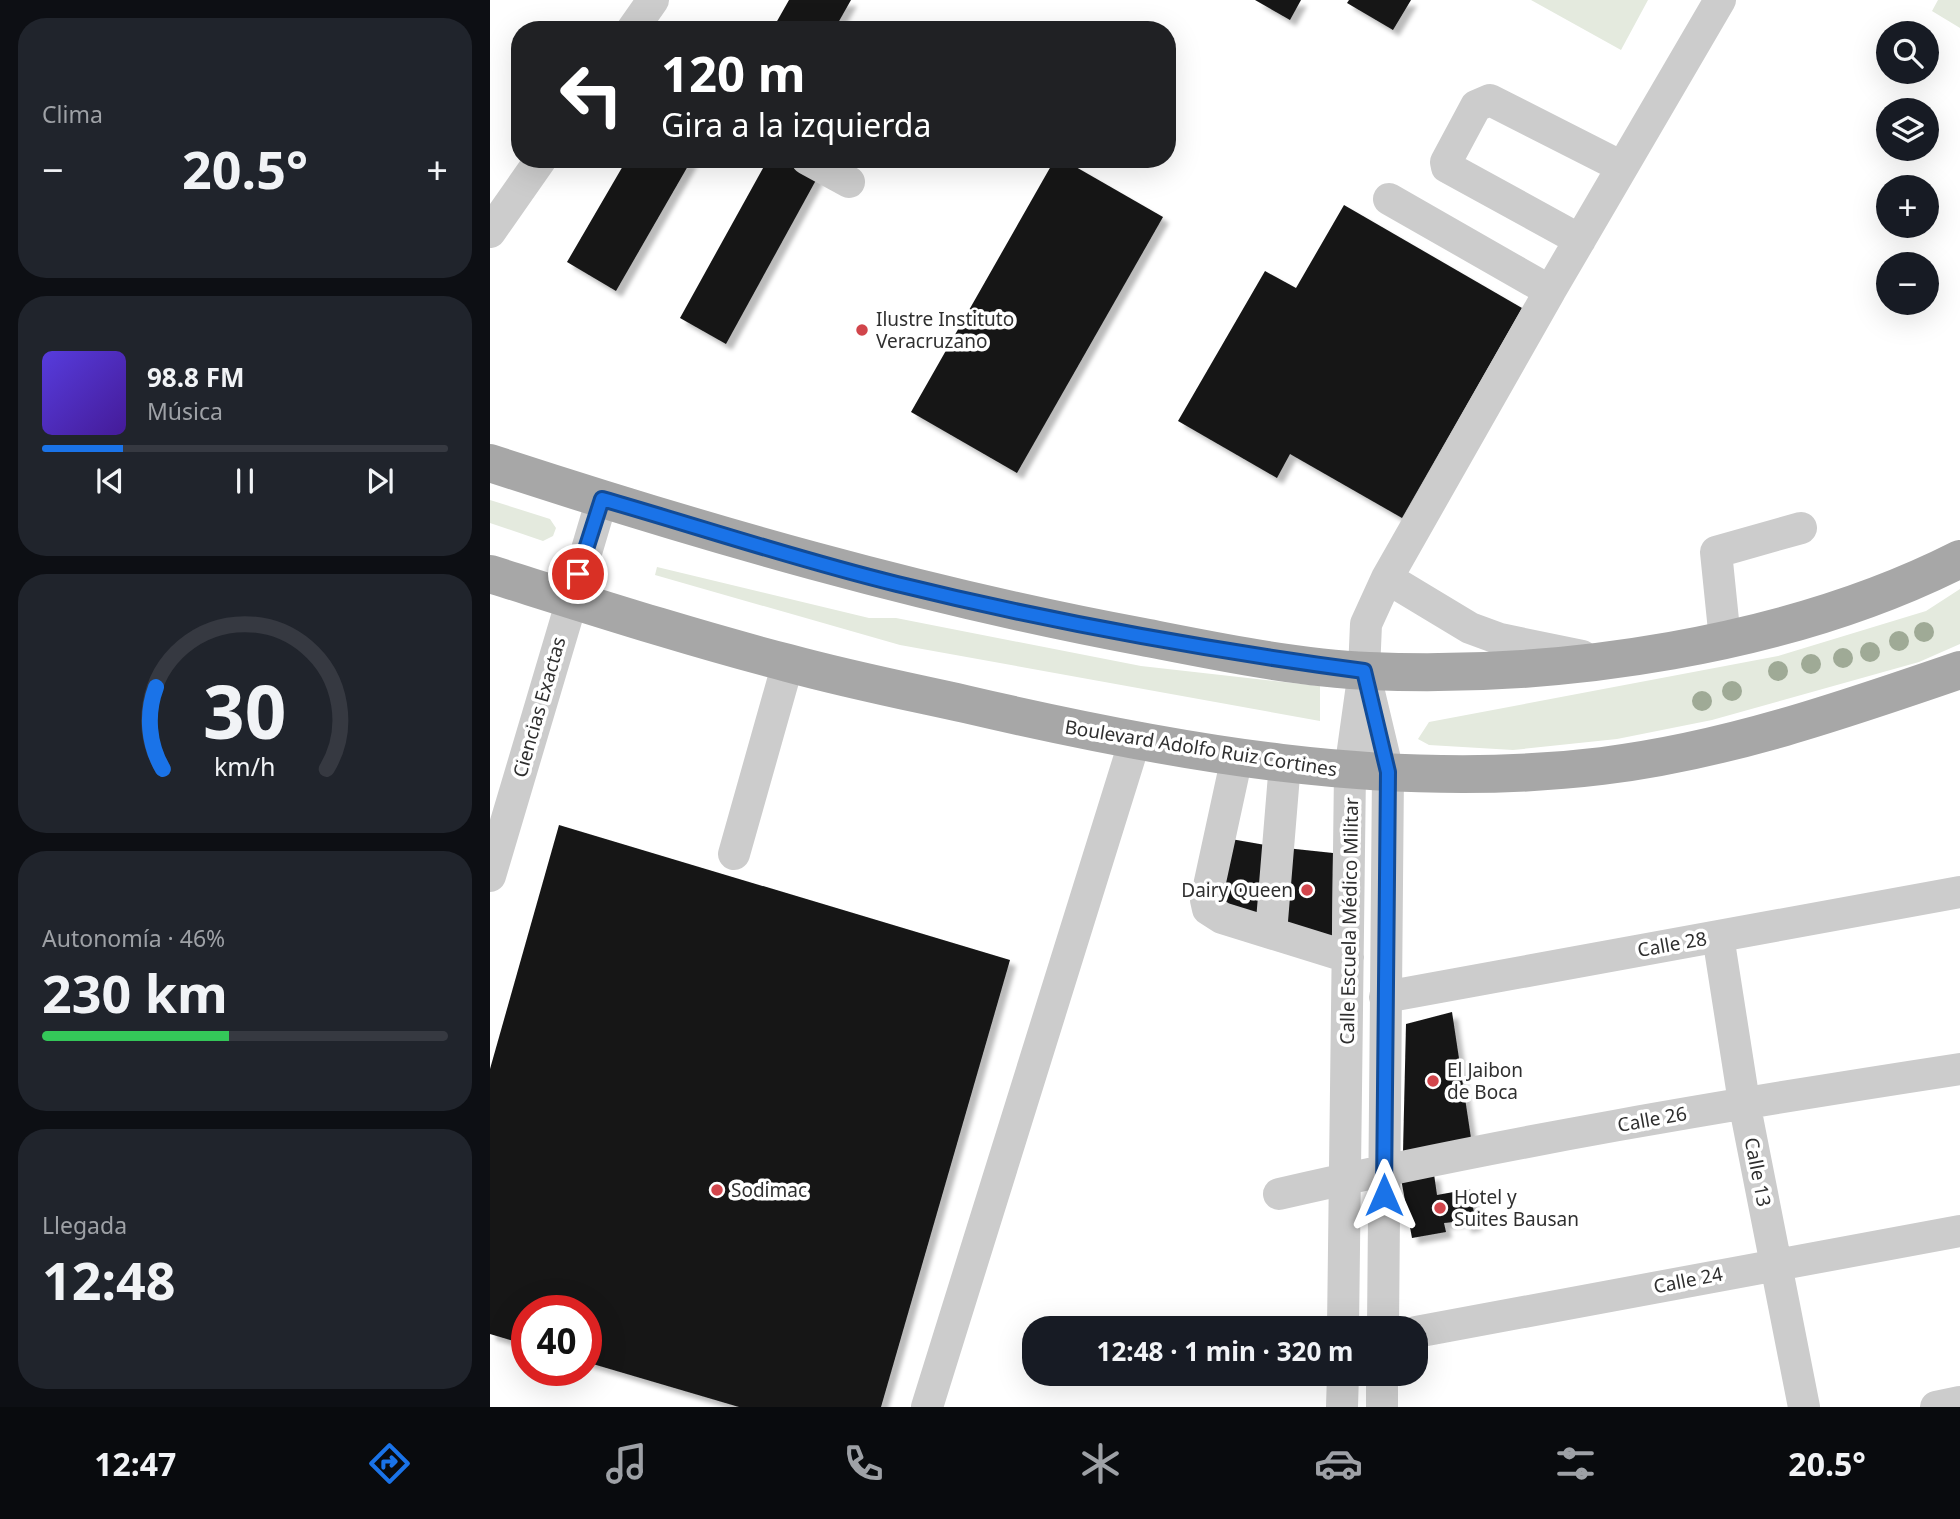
<!DOCTYPE html>
<html lang="es">
<meta charset="utf-8">
<style>
body{margin:0;font-family:"Noto Sans",sans-serif;background:#20242c;color:#f1f3f6;height:100vh;display:flex;flex-direction:column;font-size:26px;white-space:nowrap}
*{box-sizing:border-box;margin:0}
p{font-size:23px;color:#9ea1a6}
.icon{flex:none;width:38px;height:38px;fill:none;stroke:currentColor;stroke-width:2;stroke-linecap:round;stroke-linejoin:round}
.map{position:relative;flex:1;overflow:hidden}
.drawer{display:flex;flex-direction:column;gap:18px;padding:18px;background:#0d0f14;width:490px}
.drawer>*{flex:none}
.hud{position:absolute;left:21px;top:21px;width:665px;height:147px;border-radius:28px;box-shadow:0 7px 28px #0002;background:#202124;color:#fff;overflow:hidden}
.fabs{position:absolute;left:1386px;top:21px;display:grid;gap:14px}
.fabs a{display:grid;place-items:center;width:63px;height:63px;border-radius:50%;background:#171b24;box-shadow:0 7px 28px #0002;font-size:35px}
.speed{position:absolute;left:21px;top:1295px;display:flex;gap:14px;font-size:35px;font-weight:700;text-align:center}
.speed>*{display:grid;place-content:center;width:91px;height:91px;border-radius:50%;background:#171b24;box-shadow:0 7px 28px #0002;line-height:1}
.speed .limit{border:10px solid #d22;background:#fff;color:#111}
.pin{position:absolute;display:grid;place-items:center;width:60px;height:60px;color:#fff;margin:-30px;border:4px solid #fff;border-radius:50%;box-shadow:0 2px 7px #0007}
.me{position:absolute;width:77px;margin:-38px;rotate:0deg;stroke-linejoin:round;filter:drop-shadow(0 0 5px #0008)}
.turn{display:flex;align-items:center;gap:24px;height:147px;padding:0 35px;font-size:32px}
.turn .icon{width:91px;height:91px;stroke-width:2.5}
.turn b{display:block;font-size:49px;line-height:60px}
.big{font-size:52px;font-weight:700;line-height:1.1}
.drawer .widget{flex:1;display:flex;flex-direction:column;justify-content:center;gap:10px;min-width:0;padding:0 24px;border-radius:28px;background:#20242c}
.drawer .dial{align-items:center;gap:0}
.dial svg{height:182px;overflow:visible;fill:none;stroke:#363941;stroke-width:7;stroke-linecap:round;text-anchor:middle}
.dial text{fill:#f1f3f6;stroke:none}
.song{display:flex;align-items:center;gap:21px}
.cover{width:84px;height:84px;border-radius:10px;background:linear-gradient(135deg,hsl(250 70% 55%),hsl(260 70% 35%))}
.played{height:7px;border-radius:4px;background:linear-gradient(90deg,#1a73e8 20%,#363941 20%)}
.keys{display:flex;justify-content:space-around;direction:ltr}
.heat{display:flex;justify-content:space-between;align-items:center;font-size:38px;direction:ltr}
.charge{height:10px;border-radius:5px;background:linear-gradient(90deg,#34c759 46%,#363941 0)}
.trip{position:absolute;left:532px;top:1316px;width:406px;height:70px;border-radius:28px;background:#171b24;box-shadow:0 7px 28px #0002;font-weight:700;line-height:70px;text-align:center}
.dock{display:flex;height:112px;justify-content:space-around;align-items:center;background:#090b0e;color:#9ea1a6}
.dock .icon{width:49px;height:49px}
.dock .active{color:#1a73e8}
.dock b{font-size:32px;color:#f1f3f6}
main{display:flex;flex:1;min-height:0}
.map>svg:first-child{display:block}
</style>
<main>
<section class="drawer">
<div class="widget"><p>Clima</p>
<div class="heat"><a>−</a><b class="big">20.5°</b><a>+</a></div>
</div>
<div class="widget">
<div class="song"><i class="cover"></i><div><b>98.8 FM</b><p>Música</p></div></div>
<div class="played"></div>
<div class="keys"><svg class="icon" aria-label="previous" viewBox="0 0 24 24"><path d="M18 5L8 12l10 7zM5 5v14"/></svg><svg class="icon" aria-label="pause" viewBox="0 0 24 24"><path d="M8 5v14M16 5v14"/></svg><svg class="icon" aria-label="next" viewBox="0 0 24 24"><path d="M6 5l10 7-10 7zM19 5v14"/></svg></div>
</div>
<div class="widget dial"><svg viewBox="0 0 100 80">
<path d="M14 69A42 42 0 1 1 86 69"/>
<path d="M14 69A42 42 0 0 1 11 33" stroke="#1a73e8"/>
<text x="50" y="56" font-size="32" font-weight="700">30</text>
<text x="50" y="72" font-size="11">km/h</text>
</svg></div>
<div class="widget"><p>Autonomía · 46%</p><b class="big">230 km</b><div class="charge"></div></div>
<div class="widget"><p>Llegada</p><b class="big">12:48</b></div>
</section>
<div class="map">
<svg width="1470" height="1407" viewBox="0 0 1470 1407">
<defs>
<filter id="shadow"><feDropShadow dx="6" dy="6" stdDeviation="2" flood-color="#0004"/></filter>
</defs>
<rect width="100%" height="100%" fill="#fff"/>
<path fill="#e4eade" d="M1041,0H1158L1131,50Z
M1448,0H1470V28L1442,11Z
M0,500L60,519L66,528L63,536L53,541L0,523Z
M167,567L379,618H406L651,666L830,686V721L410,645L165,575Z
M1470,589V644L1429,662L1222,720L1127,739L1023,750L939,745L928,739L939,722L1288,656L1436,611Z"/>
<path fill="#161616" filter="url(#shadow)" d="M299,0H361L344,30H282Z
M765,0H811L800,20Z
M859,0H921L903,30L857,3Z
M137,159H202L126,291L77,262Z
M278,159H310L331,171L236,344L190,318Z
M565,159H572L673,217L527,473L421,412Z
M854,205L1032,308L912,518L800,454L787,478L688,421L775,271L806,288Z
M69,825L520,960L391,1407H249L96,1362V1311H37V1345L0,1334V1069Z
M741,839L781,846L773,921L728,909Z
M796,848L843,853L842,942L789,927Z
M962,1012L981,1138L913,1152L916,1024Z
M944,1174L947,1195L980,1189L986,1225L975,1227L974,1221L954,1223L956,1232L922,1238L911,1179Z"/>
<g fill="none" stroke-linecap="round" stroke-linejoin="round">
<path stroke="#ccc" stroke-width="32" d="M142,30L163,0
M317,159L359,182
M899,199L1060,291L1230,0
M0,232L51,159
M1090,240L957,167L956,162L986,106L1000,100L1132,167
M897,578L980,628L1010,639L1092,656
M1235,640L1226,552L1311,528
M878,688L898,772L893,1328
M747,757L716,900L718,909L732,918L858,957
M244,854L298,663
M0,876L112,499
M781,933L795,763
M1228,936L1254,1102L1314,1407
M895,997L1470,892
M789,1194C1014,1142 1242,1104 1470,1069
M853,1328L860,771L874,671L876,624L897,578L1060,291
M926,1332L1470,1231
M437,1407L645,740
M852,1407L853,1374
M892,1407V1374
M1446,1407L1470,1402"/>
<path stroke="#a7a7a7" stroke-width="38" d="M0,463C214,533 432,596 653,637C725,651 806,668 879,671C1070,679 1298,646 1470,559
M0,574C99,605 198,637 298,663C356,679 416,691 475,704C681,752 900,792 1112,766C1235,751 1354,710 1470,670"/>
</g>
<g fill="#9faa96">
<circle cx="1434" cy="632" r="10"/>
<circle cx="1409" cy="641" r="10"/>
<circle cx="1380" cy="652" r="10"/>
<circle cx="1353" cy="658" r="10"/>
<circle cx="1321" cy="664" r="10"/>
<circle cx="1288" cy="671" r="10"/>
<circle cx="1242" cy="691" r="10"/>
<circle cx="1212" cy="701" r="10"/>
</g>
<g fill="none" stroke-linecap="round" stroke-linejoin="round">
<defs>
<path id="route" d="M88,574L112,499C210,527 308,560 407,584C561,622 717,650 874,671L898,772L894,1195"/>
</defs>
<use href="#route" stroke="#114b97" stroke-width="18"/>
<use href="#route" stroke="#1a73e8" stroke-width="12"/>
</g>
<g fill="#d1454b" stroke="#fff" stroke-width="2.5">
<circle cx="372" cy="330" r="7"/>
<circle cx="817" cy="890" r="7"/>
<circle cx="943" cy="1081" r="7"/>
<circle cx="227" cy="1190" r="7"/>
<circle cx="950" cy="1208" r="7"/>
</g>
<g text-anchor="middle" dominant-baseline="central" stroke-width="7" stroke-linejoin="round" paint-order="stroke">
<g font-size="19" fill="#2f2f2f" stroke="#fff" text-anchor="start">
<text x="386" y="319">Ilustre Instituto<tspan x="386" dy="22">Veracruzano</tspan></text>
<text x="803" y="890" text-anchor="end">Dairy Queen</text>
<text x="957" y="1070">El Jaibon<tspan x="957" dy="22">de Boca</tspan></text>
<text x="241" y="1190">Sodimac</text>
<text x="964" y="1197">Hotel y<tspan x="964" dy="22">Suites Bausan</tspan></text>
</g>
<g font-size="19" fill="#2f2f2f" stroke="#fff">
<text transform="translate(49 707) rotate(-74)">Ciencias Exactas</text>
<text transform="translate(711 748) rotate(9)">Boulevard Adolfo Ruiz Cortines</text>
<text transform="translate(859 921) rotate(-89)">Calle Escuela Médico Militar</text>
<text transform="translate(1182 944) rotate(-10)">Calle 28</text>
<text transform="translate(1162 1119) rotate(-10)">Calle 26</text>
<text transform="translate(1268 1172) rotate(79)">Calle 13</text>
<text transform="translate(1198 1280) rotate(-11)">Calle 24</text>
</g>
</g>
</svg>
<div class="fabs">
<a><svg class="icon" aria-label="search" viewBox="0 0 24 24"><circle cx="10" cy="10" r="6"/><path d="M15 15l6 6"/></svg></a>
<a><svg class="icon" aria-label="layers" viewBox="0 0 24 24"><path d="M12 4l9 5-9 5-9-5zM3 14l9 5 9-5"/></svg></a>
<a>+</a>
<a>−</a>
</div>
<div class="speed"><div class="limit">40</div></div>
<div class="pin" style="left:88px;top:574px;background:#d93025"><svg class="icon" aria-label="arrive" viewBox="0 0 24 24"><path d="M6 21V4h12l-3 4 3 4H6"/></svg></div>
<svg class="me" style="left:894px;top:1195px" viewBox="-20 -20 40 40"><path d="M0-17L14 15 0 8-14 15z" fill="#1a73e8" stroke="#fff" stroke-width="4"/></svg>
<div class="trip">12:48 · 1 min · 320 m</div>
<div class="hud">
<div class="turn"><svg class="icon" aria-label="left" viewBox="0 0 24 24"><path d="M17 20v-9H6M10 6l-5 5 5 5"/></svg><div><b>120 m</b>Gira a la izquierda</div></div>
</div>
</div>
</main>
<nav class="dock">
<b>12:47</b>
<svg class="icon active" aria-label="directions" viewBox="0 0 24 24"><path d="M12 3l9 9-9 9-9-9zM9 14v-3h6M13 9l2 2-2 2"/></svg>
<svg class="icon" aria-label="music" viewBox="0 0 24 24"><path d="M9 18V5l10-2v13"/><circle cx="6" cy="18" r="3"/><circle cx="16" cy="16" r="3"/></svg>
<svg class="icon" aria-label="phone" viewBox="0 0 24 24"><path d="M5 4h4l2 5-3 2q2 4 5 5l2-3 5 2v4C11 20 4 13 5 4z"/></svg>
<svg class="icon" aria-label="climate" viewBox="0 0 24 24"><path d="M12 3v18M4 7l16 10M4 17L20 7"/></svg>
<svg class="icon" aria-label="car" viewBox="0 0 24 24"><path d="M5 17H2v-5l4-1 3-4h7l3 4 3 1v5h-3M9 17h6M6 11h13"/><circle cx="7" cy="17" r="2"/><circle cx="17" cy="17" r="2"/></svg>
<svg class="icon" aria-label="filters" viewBox="0 0 24 24"><path d="M4 7h16M4 17h16"/><circle cx="9" cy="7" r="2"/><circle cx="15" cy="17" r="2"/></svg>
<b>20.5°</b>
</nav>
